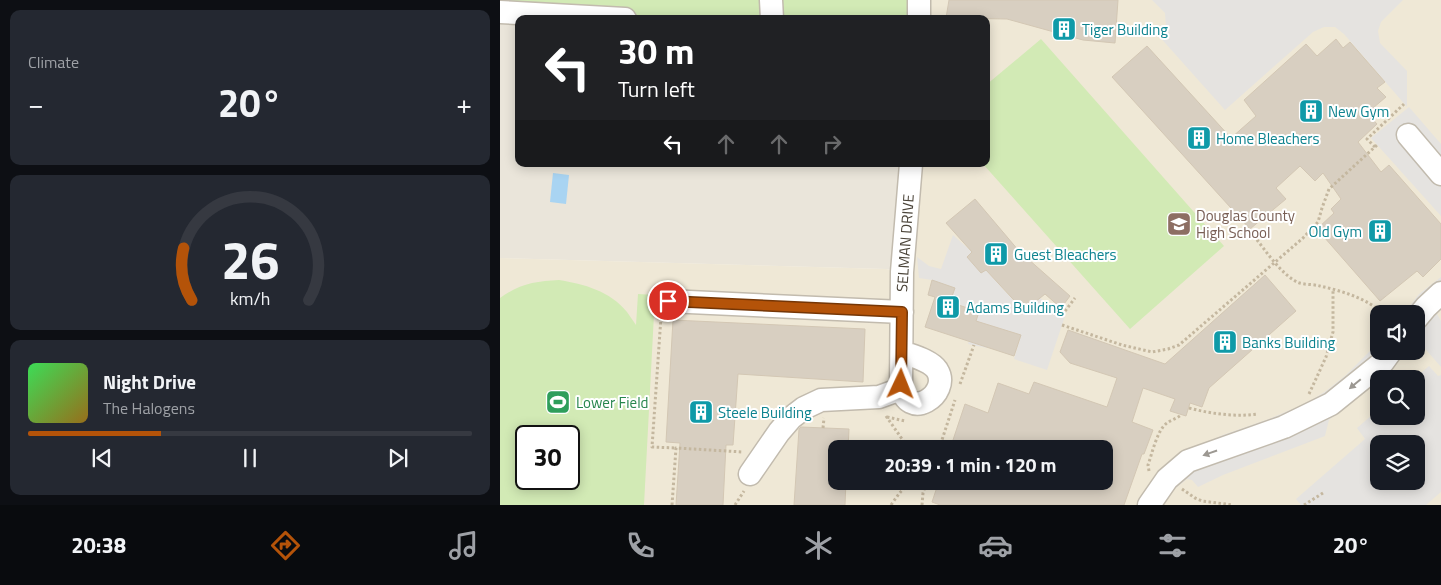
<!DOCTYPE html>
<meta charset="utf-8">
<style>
body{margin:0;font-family:"Titillium Web",sans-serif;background:#242831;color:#f1f3f6;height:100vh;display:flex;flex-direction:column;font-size:19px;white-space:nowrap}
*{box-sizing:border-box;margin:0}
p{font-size:16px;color:#9ea1a6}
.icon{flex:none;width:28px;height:28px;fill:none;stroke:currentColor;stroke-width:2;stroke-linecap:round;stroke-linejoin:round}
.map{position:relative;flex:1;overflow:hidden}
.details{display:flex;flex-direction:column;gap:10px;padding:10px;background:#0d0f14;width:500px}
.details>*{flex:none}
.guide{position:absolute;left:15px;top:15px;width:475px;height:152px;border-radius:10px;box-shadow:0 2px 12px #0003;background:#202124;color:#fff;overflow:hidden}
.buttons{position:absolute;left:870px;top:305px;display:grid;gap:10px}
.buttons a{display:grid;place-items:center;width:55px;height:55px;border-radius:10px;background:#171b24;box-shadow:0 2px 12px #0003;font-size:25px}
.speed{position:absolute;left:15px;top:425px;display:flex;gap:10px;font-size:25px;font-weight:700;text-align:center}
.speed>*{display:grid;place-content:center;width:65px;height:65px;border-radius:50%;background:#171b24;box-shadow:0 2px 12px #0003;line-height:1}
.speed .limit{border:2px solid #111;border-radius:8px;background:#fff;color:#111}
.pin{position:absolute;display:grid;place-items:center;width:42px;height:42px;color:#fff;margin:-21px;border:2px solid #fff;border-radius:50%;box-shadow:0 1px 5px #0007}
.me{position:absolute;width:55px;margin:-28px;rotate:2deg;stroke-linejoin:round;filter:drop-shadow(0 0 4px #0008)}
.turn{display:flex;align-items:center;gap:18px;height:105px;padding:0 20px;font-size:22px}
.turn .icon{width:65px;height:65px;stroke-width:2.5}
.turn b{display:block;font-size:35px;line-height:42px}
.lanes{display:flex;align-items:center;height:48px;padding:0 20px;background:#0003;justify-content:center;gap:25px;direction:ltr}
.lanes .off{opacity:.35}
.big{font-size:38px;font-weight:700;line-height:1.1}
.details .tile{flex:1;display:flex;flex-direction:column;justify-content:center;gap:8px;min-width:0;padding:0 18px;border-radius:10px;background:#242831}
.details .dial{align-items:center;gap:0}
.dial svg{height:130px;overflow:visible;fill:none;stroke:#363941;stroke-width:7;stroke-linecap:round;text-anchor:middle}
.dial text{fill:#f1f3f6;stroke:none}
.song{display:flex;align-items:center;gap:15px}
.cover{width:60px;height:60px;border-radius:8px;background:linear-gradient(135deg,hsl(130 70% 55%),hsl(40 70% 35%))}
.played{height:5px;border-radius:2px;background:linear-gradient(90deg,#b45309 30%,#363941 30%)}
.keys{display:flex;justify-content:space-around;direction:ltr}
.heat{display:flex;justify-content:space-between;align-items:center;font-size:28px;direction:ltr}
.trip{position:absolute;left:328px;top:440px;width:285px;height:50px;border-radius:10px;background:#171b24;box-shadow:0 2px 12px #0003;font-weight:700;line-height:50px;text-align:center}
.tabs{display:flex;height:80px;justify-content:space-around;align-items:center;background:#090b0e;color:#9ea1a6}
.tabs .icon{width:35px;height:35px}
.tabs .active{color:#b45309}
.tabs b{font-size:22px;color:#f1f3f6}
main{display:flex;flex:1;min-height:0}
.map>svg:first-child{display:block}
</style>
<main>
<section class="details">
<div class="tile"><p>Climate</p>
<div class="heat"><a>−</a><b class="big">20°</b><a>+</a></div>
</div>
<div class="tile dial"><svg viewBox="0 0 100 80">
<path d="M14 69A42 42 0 1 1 86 69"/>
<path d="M14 69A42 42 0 0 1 9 37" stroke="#b45309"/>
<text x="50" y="56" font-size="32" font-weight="700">26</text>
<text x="50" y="72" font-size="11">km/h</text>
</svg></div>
<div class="tile">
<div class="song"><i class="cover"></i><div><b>Night Drive</b><p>The Halogens</p></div></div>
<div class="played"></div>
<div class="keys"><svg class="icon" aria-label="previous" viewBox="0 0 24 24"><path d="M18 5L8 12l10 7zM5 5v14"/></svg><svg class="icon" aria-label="pause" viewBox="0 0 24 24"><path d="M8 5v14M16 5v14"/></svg><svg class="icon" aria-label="next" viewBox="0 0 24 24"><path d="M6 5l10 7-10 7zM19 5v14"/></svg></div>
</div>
</section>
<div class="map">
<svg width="941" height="505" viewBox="0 0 941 505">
<rect width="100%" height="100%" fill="#f6f3ec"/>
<path fill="#eae5da" d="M0,5L312,19H19V164H406L402,272L386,269L0,258Z"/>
<path fill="#efe8d6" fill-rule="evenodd" d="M430,0H941V505H0V258L386,269L414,275L419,193L423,164H486V19H431ZM879,314H916V351H879ZM879,379H916V416H879ZM26,436H69V479H26ZM879,444H916V481H879ZM336,449H604V481H336Z"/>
<path fill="#d2eab5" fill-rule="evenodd" d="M0,0H415L413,19H167L0,6Z
M541,39L724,246L630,329L483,164H486V85Z
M59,280C84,284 110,291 127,312C130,316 133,321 136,325L138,294L155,295L144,505H0V298C19,284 36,281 59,280ZM26,436H69V479H26Z"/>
<path fill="#e5e3e0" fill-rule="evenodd" d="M652,0H903L881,22L878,31L880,43L907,71V107L844,34L835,27H824L813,32L725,110L658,35L666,27L665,13Z
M909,107L941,144V216L871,138Z
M453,235L472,252L486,270L523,311L540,298L565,316L547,370L514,359L521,335L494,327L487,348L468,344L479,312L450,302L432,280L419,278L417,257L429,266L441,269Z
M941,277V308L937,314L941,321V367L921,344H916V314H904L919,294Z
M879,342V351H903L879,377L829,420L825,436L723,475L698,487L692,480L687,479L671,492L663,505H638L683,453L723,435L769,419L807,403L826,391L846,375Z
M929,366L938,376L941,375V492L926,505H801L796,499L865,439L857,428L879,409V416H916V379H914ZM879,444H916V481H879Z"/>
<path fill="#a9d4f2" d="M53,173L69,175L66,204L50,202Z"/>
<path fill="#d8cfc1" stroke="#d3c7b4" d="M449,0H618L615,43L583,40L507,19L446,18Z
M836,39L843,48L850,42L885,82L877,88L886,97L867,113L877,124L858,142L881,172L889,165L941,224V259L923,277L917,271L880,301L817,229L834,213L831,209L841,199L823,173L815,181L800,166L776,188L786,199L750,229L612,77L647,46L731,138L756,116L744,100L806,44L817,56Z
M475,199L519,251L570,296L561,308L545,294L524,311L486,270L481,273L467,257L472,252L446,223Z
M765,275L796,311L709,388L702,407L690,403L686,416L670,411L675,399L643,388L632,422L653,430L644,454H642L624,505H440L432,502L439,481H604V449H450L465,404L488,413L498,383L529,394L534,382L607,407L617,378L570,363L560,352L568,330L665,364Z
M432,280L455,288L450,302L479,312L476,321L521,335L514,356L425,327L435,297L428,295Z
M173,320L365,329L363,382L238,374L233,445H226L223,505H176L180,443L166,442Z
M301,427L349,429L348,449H336V481H346L345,505H294L299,429Z"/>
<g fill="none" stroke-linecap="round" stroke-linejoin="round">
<defs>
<path id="minor" d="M271,0L272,19
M0,12L125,19
M419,19V0
M908,135L941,174
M168,301L402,312
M916,319L926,307L941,293
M402,352C412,356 430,360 437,370C452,394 406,424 401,384L402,272L411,164
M250,474L279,432L291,418L304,408L321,400L379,397L401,389
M649,505L667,479L688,461L784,427L831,404L883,362L891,351"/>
</defs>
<use href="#minor" stroke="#c2bbae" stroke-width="25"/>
<path stroke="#c4b79f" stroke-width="3" stroke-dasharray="2.5 2.5" stroke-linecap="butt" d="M875,147L867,139L904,104
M754,236C766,251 780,273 797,282C803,285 813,284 820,286C842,291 866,298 884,314
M562,315L575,298
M161,317L152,447L176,448
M562,325L622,345L652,352L668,349L679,345L803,238L818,222L822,208L829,189L877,145
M460,384L474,345
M809,394L826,357L833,332V289
M689,408C712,414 735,417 758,414
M386,416L409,449
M387,417L405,421
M323,428L324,418
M439,449L455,400
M649,471L648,465C652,454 657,430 667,423C671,420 676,419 681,415
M682,489L695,498L702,501L733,505
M172,505L176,448L243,452
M235,505L244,491
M391,505C398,495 403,487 414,481
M422,505L423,493L427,481
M804,505L823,493"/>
<use href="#minor" stroke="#fff" stroke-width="22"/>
</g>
<defs><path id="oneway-solid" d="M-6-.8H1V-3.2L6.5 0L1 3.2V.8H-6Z" transform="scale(1.25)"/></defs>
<g fill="#9c9892">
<use href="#oneway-solid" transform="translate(855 384) rotate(140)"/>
<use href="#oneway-solid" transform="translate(710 453) rotate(161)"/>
</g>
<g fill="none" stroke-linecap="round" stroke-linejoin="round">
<defs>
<path id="route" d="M168,301L402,312L401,384"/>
</defs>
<use href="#route" stroke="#753606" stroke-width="12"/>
<use href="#route" stroke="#b45309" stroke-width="9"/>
</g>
<defs>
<symbol id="building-square" viewBox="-11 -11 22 22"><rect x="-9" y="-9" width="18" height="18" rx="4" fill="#0f9aa8" stroke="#fff"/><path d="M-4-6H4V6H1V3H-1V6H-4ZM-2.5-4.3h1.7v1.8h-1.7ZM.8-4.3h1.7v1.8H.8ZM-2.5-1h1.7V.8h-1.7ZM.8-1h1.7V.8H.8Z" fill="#fff"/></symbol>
<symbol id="school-square" viewBox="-11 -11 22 22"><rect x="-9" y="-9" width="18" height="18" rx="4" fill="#8d6e63" stroke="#fff"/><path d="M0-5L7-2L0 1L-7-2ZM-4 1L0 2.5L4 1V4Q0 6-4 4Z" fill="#fff"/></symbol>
<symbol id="stadium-square" viewBox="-11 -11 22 22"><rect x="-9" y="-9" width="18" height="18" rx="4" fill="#2e9e5b" stroke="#fff"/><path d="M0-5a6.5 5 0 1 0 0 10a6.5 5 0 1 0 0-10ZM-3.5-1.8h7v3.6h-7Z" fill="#fff"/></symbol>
</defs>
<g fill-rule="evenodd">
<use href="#building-square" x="550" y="15" width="28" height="28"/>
<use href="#building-square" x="797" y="97" width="28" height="28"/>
<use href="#building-square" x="685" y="124" width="28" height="28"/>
<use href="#school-square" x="665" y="210" width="28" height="28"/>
<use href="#building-square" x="866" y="217" width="28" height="28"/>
<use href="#building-square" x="482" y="240" width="28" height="28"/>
<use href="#building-square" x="434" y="293" width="28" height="28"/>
<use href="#building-square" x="711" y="328" width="28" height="28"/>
<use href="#stadium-square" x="44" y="388" width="28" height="28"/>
<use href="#building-square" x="187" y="398" width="28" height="28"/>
</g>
<g text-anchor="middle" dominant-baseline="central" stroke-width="4" stroke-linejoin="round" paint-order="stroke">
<g font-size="15" fill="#0d838f" stroke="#fff" text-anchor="start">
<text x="582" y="29">Tiger Building</text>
<text x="828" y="111">New Gym</text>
<text x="716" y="138">Home Bleachers</text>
<text x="862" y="231" text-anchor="end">Old Gym</text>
<text x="514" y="254">Guest Bleachers</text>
<text x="466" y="307">Adams Building</text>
<text x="742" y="342">Banks Building</text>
<text x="218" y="412">Steele Building</text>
</g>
<g font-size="15" fill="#785e54" stroke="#fff" text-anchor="start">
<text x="696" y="215">Douglas County<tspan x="696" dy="17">High School</tspan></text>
</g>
<g font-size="15" fill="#4b4439" stroke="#fff">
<text transform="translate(405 243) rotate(-86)">SELMAN DRIVE</text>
</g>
<g font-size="15" fill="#27864d" stroke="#fff" text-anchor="start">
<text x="76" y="402">Lower Field</text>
</g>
</g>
</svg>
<div class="buttons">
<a><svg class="icon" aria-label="sound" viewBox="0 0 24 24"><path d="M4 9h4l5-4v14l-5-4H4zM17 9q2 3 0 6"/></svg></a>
<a><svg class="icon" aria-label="search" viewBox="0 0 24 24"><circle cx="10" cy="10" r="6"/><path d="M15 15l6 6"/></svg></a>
<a><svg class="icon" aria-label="layers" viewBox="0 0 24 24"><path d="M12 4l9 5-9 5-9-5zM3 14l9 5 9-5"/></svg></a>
</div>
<div class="speed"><div class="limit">30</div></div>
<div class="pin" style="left:168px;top:301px;background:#d93025"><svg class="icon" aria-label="arrive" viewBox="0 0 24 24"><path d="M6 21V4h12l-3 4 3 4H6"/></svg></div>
<svg class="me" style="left:401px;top:384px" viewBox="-20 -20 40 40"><path d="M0-17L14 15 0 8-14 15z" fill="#b45309" stroke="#fff" stroke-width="4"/></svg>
<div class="trip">20:39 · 1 min · 120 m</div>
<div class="guide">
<div class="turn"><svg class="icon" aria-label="left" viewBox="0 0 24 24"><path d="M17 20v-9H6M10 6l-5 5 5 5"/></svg><div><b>30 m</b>Turn left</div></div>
<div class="lanes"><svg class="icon" aria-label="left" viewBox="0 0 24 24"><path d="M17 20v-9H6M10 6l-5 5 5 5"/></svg><svg class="icon off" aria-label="ahead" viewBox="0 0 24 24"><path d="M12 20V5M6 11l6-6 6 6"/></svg><svg class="icon off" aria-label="ahead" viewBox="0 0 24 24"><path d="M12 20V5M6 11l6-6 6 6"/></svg><svg class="icon off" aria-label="right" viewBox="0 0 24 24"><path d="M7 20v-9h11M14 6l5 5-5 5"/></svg></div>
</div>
</div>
</main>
<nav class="tabs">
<b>20:38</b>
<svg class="icon active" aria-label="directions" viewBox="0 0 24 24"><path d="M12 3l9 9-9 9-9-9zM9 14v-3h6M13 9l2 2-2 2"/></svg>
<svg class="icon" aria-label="music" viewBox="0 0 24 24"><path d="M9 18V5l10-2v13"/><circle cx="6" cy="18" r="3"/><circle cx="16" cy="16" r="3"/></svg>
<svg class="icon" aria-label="phone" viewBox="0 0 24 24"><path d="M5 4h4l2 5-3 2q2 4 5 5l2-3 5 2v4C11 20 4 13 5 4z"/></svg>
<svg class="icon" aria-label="climate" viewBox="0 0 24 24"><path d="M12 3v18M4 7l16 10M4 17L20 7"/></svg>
<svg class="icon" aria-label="car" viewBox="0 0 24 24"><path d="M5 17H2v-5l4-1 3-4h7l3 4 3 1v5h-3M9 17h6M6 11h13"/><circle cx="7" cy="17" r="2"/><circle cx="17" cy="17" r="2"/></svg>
<svg class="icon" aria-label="filters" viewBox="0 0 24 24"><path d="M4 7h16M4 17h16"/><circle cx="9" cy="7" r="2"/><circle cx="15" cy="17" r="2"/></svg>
<b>20°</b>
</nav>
